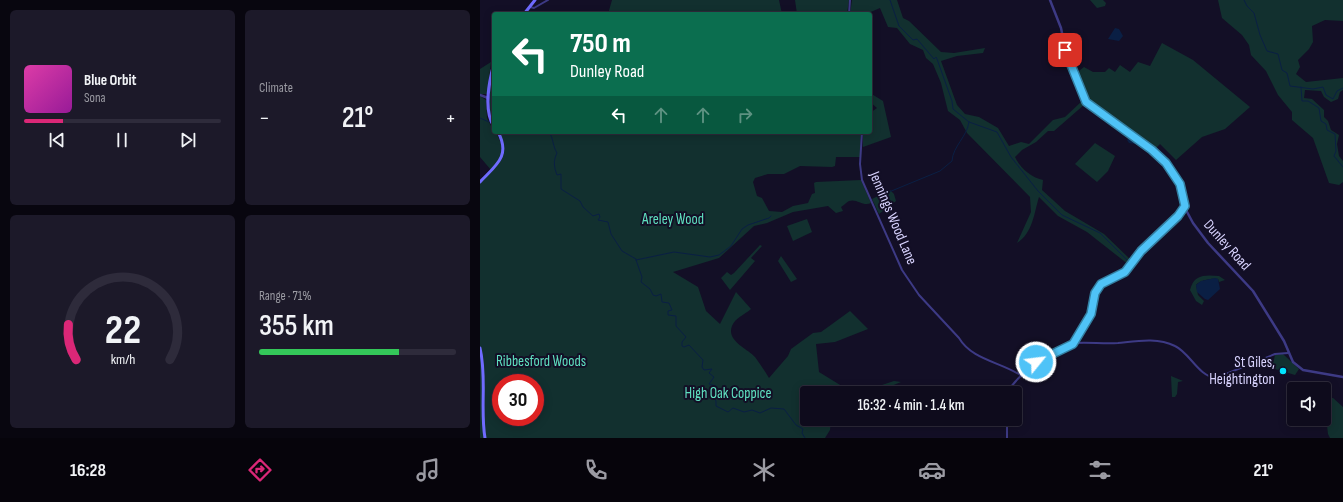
<!DOCTYPE html>
<meta charset="utf-8">
<style>
body{margin:0;font-family:"Sofia Sans Condensed",sans-serif;background:#1c1929;color:#f1f3f6;height:100vh;display:flex;flex-direction:column;font-size:15px;white-space:nowrap}
*{box-sizing:border-box;margin:0}
p{font-size:13px;color:#9b9ba3}
.icon{flex:none;width:22px;height:22px;fill:none;stroke:currentColor;stroke-width:2;stroke-linecap:round;stroke-linejoin:round}
.map{position:relative;flex:1;overflow:hidden}
.sheet{display:flex;flex-direction:column;gap:10px;padding:10px;background:#08060f;width:480px}
.sheet>*{flex:none}
.top-card{position:absolute;left:12px;top:12px;width:380px;height:122px;border-radius:4px;box-shadow:0 2px 10px #0003,0 0 0 1px #2e2b3b;background:#0b6e4f;color:#fff;overflow:hidden}
.controls{position:absolute;left:807px;top:382px;display:grid;gap:8px}
.controls a{display:grid;place-items:center;width:44px;height:44px;border-radius:4px;background:#0e0b1c;box-shadow:0 2px 10px #0003,0 0 0 1px #2e2b3b;font-size:20px}
.speed{position:absolute;left:12px;top:374px;display:flex;gap:8px;font-size:20px;font-weight:700;text-align:center}
.speed>*{display:grid;place-content:center;width:52px;height:52px;border-radius:50%;background:#0e0b1c;box-shadow:0 2px 10px #0003,0 0 0 1px #2e2b3b;line-height:1}
.speed .limit{border:6px solid #d22;background:#fff;color:#111}
.pin{position:absolute;display:grid;place-items:center;width:34px;height:34px;color:#fff;margin:-17px;border-radius:8px;box-shadow:0 2px 6px #0006}
.me{position:absolute;width:44px;margin:-22px;rotate:61deg;stroke-linejoin:round;filter:drop-shadow(0 0 3px #0008)}
.turn{display:flex;align-items:center;gap:14px;height:84px;padding:0 12px;font-size:18px}
.turn .icon{width:52px;height:52px;stroke-width:2.5}
.turn b{display:block;font-size:28px;line-height:34px}
.lanes{display:flex;align-items:center;height:38px;padding:0 12px;background:#0003;justify-content:center;gap:20px;direction:ltr}
.lanes .off{opacity:.35}
.big{font-size:30px;font-weight:600;line-height:1.1}
.sheet .card{flex:1;display:flex;flex-direction:column;justify-content:center;gap:6px;min-width:0;padding:0 14px;border-radius:6px;background:#1c1929}
.sheet .dial{align-items:center;gap:0}
.dial svg{height:104px;overflow:visible;fill:none;stroke:#2e2b3b;stroke-width:7;stroke-linecap:round;text-anchor:middle}
.dial text{fill:#f1f3f6;stroke:none}
.song{display:flex;align-items:center;gap:12px}
.cover{width:48px;height:48px;border-radius:6px;background:linear-gradient(135deg,hsl(320 70% 55%),hsl(300 70% 35%))}
.played{height:4px;border-radius:2px;background:linear-gradient(90deg,#db2777 20%,#2e2b3b 20%)}
.keys{display:flex;justify-content:space-around;direction:ltr}
.heat{display:flex;justify-content:space-between;align-items:center;font-size:22px;direction:ltr}
.charge{height:6px;border-radius:3px;background:linear-gradient(90deg,#34c759 71%,#2e2b3b 0)}
.sheet .tiles{flex:1;display:grid;gap:10px;grid-template-columns:repeat(2,1fr)}
.trip{position:absolute;left:320px;top:386px;width:222px;height:40px;border-radius:4px;background:#0e0b1c;box-shadow:0 2px 10px #0003,0 0 0 1px #2e2b3b;font-weight:600;line-height:40px;text-align:center}
.tab-bar{display:flex;height:64px;justify-content:space-around;align-items:center;background:#06040b;color:#9b9ba3}
.tab-bar .icon{width:28px;height:28px}
.tab-bar .active{color:#db2777}
.tab-bar b{font-size:18px;color:#f1f3f6}
main{display:flex;flex:1;min-height:0}
.map>svg:first-child{display:block}
</style>
<main>
<section class="sheet">
<div class="tiles">
<div class="card">
<div class="song"><i class="cover"></i><div><b>Blue Orbit</b><p>Sona</p></div></div>
<div class="played"></div>
<div class="keys"><svg class="icon" aria-label="previous" viewBox="0 0 24 24"><path d="M18 5L8 12l10 7zM5 5v14"/></svg><svg class="icon" aria-label="pause" viewBox="0 0 24 24"><path d="M8 5v14M16 5v14"/></svg><svg class="icon" aria-label="next" viewBox="0 0 24 24"><path d="M6 5l10 7-10 7zM19 5v14"/></svg></div>
</div>
<div class="card"><p>Climate</p>
<div class="heat"><a>−</a><b class="big">21°</b><a>+</a></div>
</div>
<div class="card dial"><svg viewBox="0 0 100 80">
<path d="M14 69A42 42 0 1 1 86 69"/>
<path d="M14 69A42 42 0 0 1 8 42" stroke="#db2777"/>
<text x="50" y="56" font-size="32" font-weight="700">22</text>
<text x="50" y="72" font-size="11">km/h</text>
</svg></div>
<div class="card"><p>Range · 71%</p><b class="big">355 km</b><div class="charge"></div></div>
</div>
</section>
<div class="map">
<svg width="863" height="438" viewBox="0 0 863 438">
<rect width="100%" height="100%" fill="#130f26"/>
<path fill="#12302f" fill-rule="evenodd" d="M132,0H299L302,14H128Z
M315,0H369L367,14H317Z
M372,0H417L423,18L429,21L461,52L474,53L505,48L503,53L477,56L461,61L477,105L485,114L499,117L518,128L529,146L541,142L549,144L573,120L585,117L602,101L605,104L574,131H568L556,142L542,150L535,157C541,169 551,177 563,180L562,190L585,211L624,234L652,261L649,265L607,232L578,216L559,197C554,213 553,233 537,243L551,212L550,197L487,133L480,120L468,111L461,83L453,64L446,58L443,50L430,44L417,28L408,27L400,8L386,14H370Z
M610,0H623L626,3L625,6L617,8Z
M738,0H863V21L845,20L832,26L833,42L829,49L818,60L820,67L816,74L826,82L863,78V90L860,92L858,99L851,102L844,97L841,91L825,90L824,98L832,99L844,110V117L848,121L851,130L859,135L857,144L859,156L863,161V182L859,185L849,183L833,138L812,120V112L798,95L786,71L771,55L769,45L762,35L742,18Z
M682,43L713,60L770,107L745,129L722,137L696,160L680,144L674,150L609,101L595,74L604,67L613,72H625L629,68L635,72L640,65L650,72L658,62L670,66Z
M11,62L7,94H0V69Z
M14,68V125C6,107 10,86 14,68Z
M390,93L403,101L411,137L383,147V132H390V113L397,108L390,102Z
M0,96L6,100L7,118L14,132H16L22,146L23,155L24,146L19,132H381L380,157H356L355,166L352,167L320,166L304,174H288L275,178L273,182L277,196L282,198L289,211L302,212L313,206L328,203L332,194L335,193L334,183L336,182L381,180L391,203C383,207 377,198 369,201C367,202 363,206 361,207L363,211L356,213L348,206L313,212L287,223L274,226L239,258L193,272L218,287L226,311L240,324L256,292L271,309C264,315 255,318 252,326C246,341 268,349 275,357C280,364 285,371 289,378L308,356L311,349L333,333L341,332L348,327L370,311L388,329L355,342L336,344L339,372L365,388L356,393H327V419H351L350,430L345,438H0V182L11,170L0,157ZM21,383H55V417H21Z
M615,143L635,156L628,171L617,182L595,164Z
M410,190L414,194L416,201L399,214L392,199Z
M327,219L332,232L313,241L307,226Z
M280,245L282,246L271,258L275,261L250,290L241,278L247,272L251,275L254,273Z
M301,256L317,279L311,282L298,261Z
M739,276L745,280L739,282L738,279C732,278 720,280 716,285L718,295L724,301L722,305L716,301L710,290C714,274 725,275 739,276Z
M803,354L819,369L815,375L792,368L795,355Z
M691,376L703,381L698,382L697,394L695,397H692Z
M414,381L421,382L394,393H375L383,391L387,387L402,385Z
M849,398H853L863,407V438H850L848,434L844,400Z"/>
<path fill="#0a1f44" d="M635,28L639,29L643,36L639,41L628,39Z
M650,137L662,145L649,143L647,140Z
M735,278L738,279L740,289L728,300L725,299L717,292L716,285L721,281Z"/>
<g fill="none" stroke-linecap="round" stroke-linejoin="round">
<path stroke="#0a1f44" stroke-width="1" d="M410,0L419,26L433,40L437,39L454,59L456,57L457,59L472,101L473,109L489,122L517,132L531,157L558,191L582,215L620,233L649,262
M764,0L767,6L774,13L780,35L787,51L798,54L802,70L807,73L810,86L833,89L843,87L846,95L853,99L857,91L863,88
M821,87L822,101H828L839,108L841,121L846,124L847,130L855,134L856,151L854,156L863,167
M0,118L9,122
M63,132L70,134C73,138 73,147 77,153C73,161 74,167 77,175L81,174V189L100,201L103,207L113,216L119,214L120,217L118,220L128,222L131,234L142,251L156,259
M409,192L460,171L472,161C473,146 487,137 489,122
M156,260L162,277L161,282L170,289L173,295L176,296L181,294L182,302L189,303L192,310L188,311V315L196,316V326L206,337L202,342V346L204,347L209,345L223,360L222,367L224,370L232,369L229,373L234,377L229,384L236,386L234,398L236,401V406L248,412L253,408L264,412L272,410L280,413L291,408L304,409L316,425L323,429L322,433L325,438
M156,260L194,252L230,257L239,255L251,246L262,229L268,225L289,218L291,216"/>
<path stroke="#3d3a85" stroke-width="2" d="M50,7L54,8L68,0
M369,14L370,0
M382,132L380,164L382,180L422,270L439,295L479,338C492,360 521,362 542,376
M593,344L611,314L615,293L621,284L645,272L661,251L698,216L705,206
M527,393C537,375 574,346 595,343C609,342 624,344 638,343C657,341 677,337 695,346C710,353 718,376 736,378L795,354L808,353
M527,438V419"/>
<path stroke="#3d3a85" stroke-width="2.5" d="M570,0L581,28L587,58L607,102L672,151L690,168L702,188L706,210L713,223L728,243L773,291L804,341L813,362L823,370L863,377
M0,95L8,98"/>
<path stroke="#6f6bff" stroke-width="3" d="M44,14L55,0
M14,63C9,82 3,110 14,127
M0,182C16,165 31,156 18,132
M0,348C7,377 0,409 5,438"/>
</g>
<g fill="none" stroke-linecap="round" stroke-linejoin="round">
<defs>
<path id="route" d="M556,362L593,344L611,314L615,293L621,284L645,272L661,251L698,216L705,206L700,184L686,163L672,150L606,102L585,50"/>
</defs>
<use href="#route" stroke="#337fa1" stroke-width="10"/>
<use href="#route" stroke="#4fc3f7" stroke-width="7"/>
</g>
<circle fill="#00e5ff" stroke="#130f26" stroke-width="1.5" cx="803" cy="371" r="4"/>
<g text-anchor="middle" dominant-baseline="central" stroke-width="4" stroke-linejoin="round" paint-order="stroke">
<g font-size="15" fill="#d9d4ff" stroke="#130f26">
<text transform="translate(413 218) rotate(67)">Jennings Wood Lane</text>
<text transform="translate(747 245) rotate(48)">Dunley Road</text>
</g>
<g font-size="15" fill="#5fe0c0" stroke="#130f26">
<text x="193" y="219">Areley Wood</text>
<text x="61" y="361">Ribbesford Woods</text>
<text x="248" y="393">High Oak Coppice</text>
</g>
<g font-size="15" fill="#d9d4ff" stroke="#130f26" text-anchor="end">
<text x="795" y="362">St Giles,<tspan x="795" dy="17">Heightington</tspan></text>
</g>
</g>
</svg>
<div class="controls">
<a><svg class="icon" aria-label="sound" viewBox="0 0 24 24"><path d="M4 9h4l5-4v14l-5-4H4zM17 9q2 3 0 6"/></svg></a>
</div>
<div class="speed"><div class="limit">30</div></div>
<div class="pin" style="left:585px;top:50px;background:#d93025"><svg class="icon" aria-label="arrive" viewBox="0 0 24 24"><path d="M6 21V4h12l-3 4 3 4H6"/></svg></div>
<svg class="me" style="left:556px;top:362px" viewBox="-20 -20 40 40"><circle r="17" fill="#4fc3f7" stroke="#fff" stroke-width="3"/><path d="M0-11L8 9 0 5-8 9z" fill="#fff"/></svg>
<div class="trip">16:32 · 4 min · 1.4 km</div>
<div class="top-card">
<div class="turn"><svg class="icon" aria-label="left" viewBox="0 0 24 24"><path d="M17 20v-9H6M10 6l-5 5 5 5"/></svg><div><b>750 m</b>Dunley Road</div></div>
<div class="lanes"><svg class="icon" aria-label="left" viewBox="0 0 24 24"><path d="M17 20v-9H6M10 6l-5 5 5 5"/></svg><svg class="icon off" aria-label="ahead" viewBox="0 0 24 24"><path d="M12 20V5M6 11l6-6 6 6"/></svg><svg class="icon off" aria-label="ahead" viewBox="0 0 24 24"><path d="M12 20V5M6 11l6-6 6 6"/></svg><svg class="icon off" aria-label="right" viewBox="0 0 24 24"><path d="M7 20v-9h11M14 6l5 5-5 5"/></svg></div>
</div>
</div>
</main>
<nav class="tab-bar">
<b>16:28</b>
<svg class="icon active" aria-label="directions" viewBox="0 0 24 24"><path d="M12 3l9 9-9 9-9-9zM9 14v-3h6M13 9l2 2-2 2"/></svg>
<svg class="icon" aria-label="music" viewBox="0 0 24 24"><path d="M9 18V5l10-2v13"/><circle cx="6" cy="18" r="3"/><circle cx="16" cy="16" r="3"/></svg>
<svg class="icon" aria-label="phone" viewBox="0 0 24 24"><path d="M5 4h4l2 5-3 2q2 4 5 5l2-3 5 2v4C11 20 4 13 5 4z"/></svg>
<svg class="icon" aria-label="climate" viewBox="0 0 24 24"><path d="M12 3v18M4 7l16 10M4 17L20 7"/></svg>
<svg class="icon" aria-label="car" viewBox="0 0 24 24"><path d="M5 17H2v-5l4-1 3-4h7l3 4 3 1v5h-3M9 17h6M6 11h13"/><circle cx="7" cy="17" r="2"/><circle cx="17" cy="17" r="2"/></svg>
<svg class="icon" aria-label="filters" viewBox="0 0 24 24"><path d="M4 7h16M4 17h16"/><circle cx="9" cy="7" r="2"/><circle cx="15" cy="17" r="2"/></svg>
<b>21°</b>
</nav>
